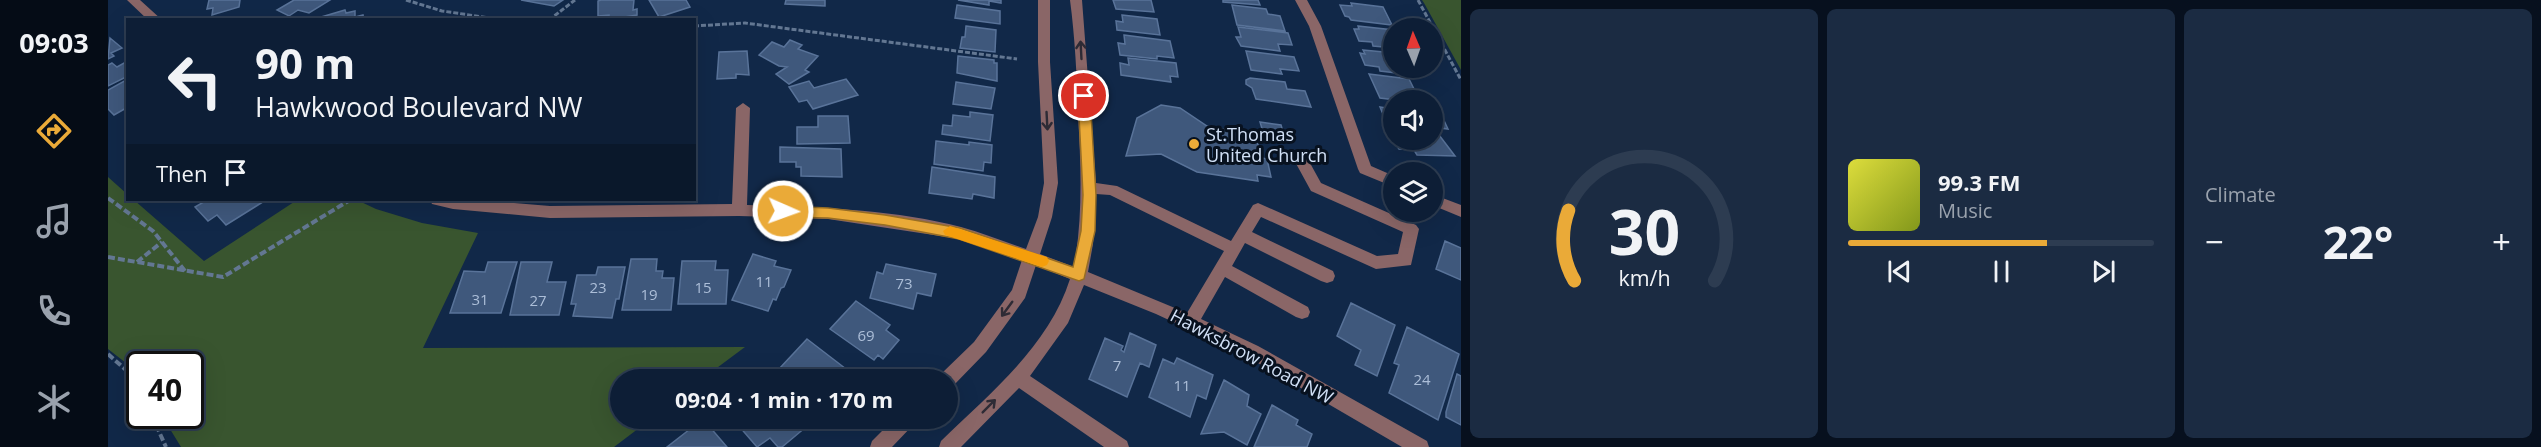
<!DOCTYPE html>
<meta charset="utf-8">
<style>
body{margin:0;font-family:"Open Sans",sans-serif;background:#1b2b42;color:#f1f3f6;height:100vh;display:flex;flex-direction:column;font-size:22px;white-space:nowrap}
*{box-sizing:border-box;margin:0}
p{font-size:20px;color:#9aa2ad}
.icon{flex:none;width:33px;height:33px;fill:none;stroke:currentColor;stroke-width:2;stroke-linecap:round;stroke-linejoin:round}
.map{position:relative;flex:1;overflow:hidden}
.panel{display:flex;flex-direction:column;gap:9px;padding:9px;background:#07101e;width:1080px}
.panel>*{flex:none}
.banner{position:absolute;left:18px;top:18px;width:570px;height:183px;border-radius:0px;box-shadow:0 6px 24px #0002,0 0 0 2px #2d3c51;background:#0d1e36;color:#f1f3f6;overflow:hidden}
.needle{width:39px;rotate:358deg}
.tools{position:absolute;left:1275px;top:18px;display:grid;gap:12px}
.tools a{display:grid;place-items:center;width:60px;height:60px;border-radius:50%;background:#0d1e36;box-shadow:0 6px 24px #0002,0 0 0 2px #2d3c51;font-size:30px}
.speed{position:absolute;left:18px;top:351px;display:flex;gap:12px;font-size:30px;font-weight:700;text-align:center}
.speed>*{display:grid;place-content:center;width:78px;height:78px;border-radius:50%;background:#0d1e36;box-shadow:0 6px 24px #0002,0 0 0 2px #2d3c51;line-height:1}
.speed .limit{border:3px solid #111;border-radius:9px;background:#fff;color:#111}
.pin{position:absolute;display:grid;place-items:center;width:51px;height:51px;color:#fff;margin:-26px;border:3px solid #fff;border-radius:50%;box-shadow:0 2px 6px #0007}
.me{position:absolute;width:66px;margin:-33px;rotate:92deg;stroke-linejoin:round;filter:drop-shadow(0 0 4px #0008)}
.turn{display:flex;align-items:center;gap:21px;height:126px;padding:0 30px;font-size:27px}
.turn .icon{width:78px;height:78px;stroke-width:2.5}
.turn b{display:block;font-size:42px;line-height:51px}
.then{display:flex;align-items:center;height:57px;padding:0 30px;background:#0003;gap:12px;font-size:22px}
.big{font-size:45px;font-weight:700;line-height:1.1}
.panel .widget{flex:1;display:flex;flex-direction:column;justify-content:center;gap:9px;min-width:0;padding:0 21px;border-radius:9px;background:#1b2b42}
.panel .dial{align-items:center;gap:0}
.dial svg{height:156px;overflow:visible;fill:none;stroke:#2d3c51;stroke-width:7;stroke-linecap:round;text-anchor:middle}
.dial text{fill:#f1f3f6;stroke:none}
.song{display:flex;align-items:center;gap:18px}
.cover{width:72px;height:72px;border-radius:9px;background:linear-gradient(135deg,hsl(60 70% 55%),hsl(70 70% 35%))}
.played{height:6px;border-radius:3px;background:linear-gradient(90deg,#eaaa38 65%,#2d3c51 65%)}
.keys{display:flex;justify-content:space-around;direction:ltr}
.heat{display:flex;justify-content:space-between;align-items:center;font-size:33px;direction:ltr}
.panel .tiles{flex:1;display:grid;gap:9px;grid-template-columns:repeat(3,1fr)}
.trip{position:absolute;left:502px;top:369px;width:348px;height:60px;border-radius:30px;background:#0d1e36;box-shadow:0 6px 24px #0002,0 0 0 2px #2d3c51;font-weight:700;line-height:60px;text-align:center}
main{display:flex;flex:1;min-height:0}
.dock{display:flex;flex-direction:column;width:108px;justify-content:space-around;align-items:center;background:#050c16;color:#9aa2ad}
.dock .icon{width:42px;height:42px}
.dock .on{color:#eaaa38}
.dock b{font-size:27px;color:#f1f3f6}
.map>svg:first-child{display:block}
</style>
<main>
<nav class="dock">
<b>09:03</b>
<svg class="icon on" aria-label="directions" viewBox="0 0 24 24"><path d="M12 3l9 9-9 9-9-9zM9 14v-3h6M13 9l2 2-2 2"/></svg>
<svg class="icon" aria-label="music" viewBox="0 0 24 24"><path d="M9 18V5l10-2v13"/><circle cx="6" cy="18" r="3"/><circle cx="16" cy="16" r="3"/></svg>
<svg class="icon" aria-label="phone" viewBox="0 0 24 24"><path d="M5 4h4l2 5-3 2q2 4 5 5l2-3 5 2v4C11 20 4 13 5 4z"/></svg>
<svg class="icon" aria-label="climate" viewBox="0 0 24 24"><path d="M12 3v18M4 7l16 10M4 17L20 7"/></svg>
</nav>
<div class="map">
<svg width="1353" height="447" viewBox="0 0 1353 447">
<rect width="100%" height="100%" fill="#112848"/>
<path fill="#39552f" d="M1314,0H1353V70L1316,3Z
M0,177L19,194L20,200H26L96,261L189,200H249L268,209L314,223L370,233L315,348L637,347L594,379L513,380V418L543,419L506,447H73L54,416H82V364H32L31,377L27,370L0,349Z"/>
<path fill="#3f587c" stroke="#597399" stroke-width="1.5" d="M101,0H132L131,7L104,15L105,8L99,9Z
M186,0H222L201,13L190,10L181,16L169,10Z
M413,0H455L446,6Z
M493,0H526L525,10L529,9V15L510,18L501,17V15L490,16V1Z
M541,0H578L582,7L551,17Z
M678,0H717V6L677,4Z
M850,0H893V3L881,1V5Z
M1005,0H1043L1046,12L1008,9Z
M1115,0H1150L1152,5L1115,2Z
M1243,3L1275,7L1284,25L1243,20L1241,17L1237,16L1232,5L1244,6Z
M849,5L892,11V24L847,18Z
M1124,5L1158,9L1160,14L1172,16L1177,31L1129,25Z
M237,10L238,13L247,11V17L255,15L256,20H203Z
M1014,15L1049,19L1052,35L1009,30L1008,21L1015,22Z
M858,26L888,30L887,52L852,48L854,37H857Z
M1250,26L1286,30V48L1265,46L1264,42L1251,41L1246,29H1251Z
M1130,27L1180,33L1184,45L1170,44L1172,51L1133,46L1128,37H1133Z
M1016,35L1062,41L1066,58L1049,56V59L1012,55L1010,43L1017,44Z
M2,38L14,48L3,53L6,56L0,59Z
M682,40L694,45L690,49L710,56L697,70L701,72L681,84L668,74L679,67L671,66L651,55L664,42L676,47Z
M1255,50L1286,53V68H1314L1312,69L1315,76L1272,71L1271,67L1257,65L1252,53L1257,54Z
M639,51L641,75L628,74V78L609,79L611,52Z
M1138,51L1186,57L1191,71L1172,69L1174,74L1143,70Z
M850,56L886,60V63H889V81L849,73Z
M1020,58L1068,63L1070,77L1062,76L1063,82L1013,75L1012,63L1021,65Z
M4,63L9,67L16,63L20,64V76L0,86V65Z
M1261,74L1301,79L1311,99L1294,97L1296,100H1288L1272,98Z
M1142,78L1177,82L1179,89L1197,91L1203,107L1148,99L1144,88L1138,84V80Z
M20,79V107L6,115L0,109V90Z
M738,79L750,95L705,109L699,100L691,102L681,87L701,81L706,88Z
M848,82L887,88L883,109L845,104Z
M1280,102H1286V125L1279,124L1272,107L1284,109Z
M1053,105L1072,108L1099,126L1147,135L1154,158L1159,159L1163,177L1149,175L1150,181L1089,172L1053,154L1018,156L1029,118Z
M1324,107L1330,108L1340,129L1324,127Z
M862,112L885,115L882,141L834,134L835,125L844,126L845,115L862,117Z
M710,116H740L742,143L689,144V127H710Z
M1152,122L1173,125L1176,135L1155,132Z
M1324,131H1328L1347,156L1309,155L1306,150L1291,149L1281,134H1286V140H1324Z
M828,141L861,145V142L884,145L883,163L876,162L875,171L826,164Z
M672,147L733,149L734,177L693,176V167H688V162H672Z
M824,167L887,177L886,198L865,194L864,199L821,193Z
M99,200H158L118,225L109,215L100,221L87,207Z
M1337,241L1353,248V280L1328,269Z
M645,254L668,261L666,266L683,270L676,287L673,288L668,300L665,299L660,311L624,300Z
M523,259H549L548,271H555L554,278H566L563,310H514Z
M574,261H608L607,270H620L618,304H570Z
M380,262H409L393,313H342L356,271L377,272Z
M413,262H444L439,282H458L451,315H402Z
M778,264L828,274L823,296L809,293L805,309L762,298L769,272L775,274Z
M490,267H517L511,299H508L504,318L465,316L468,304H463L469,275H488Z
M748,301L782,325L778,330L791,340L775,359L770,355L766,360L722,329Z
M1243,303L1287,325L1269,376L1247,365L1253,350L1229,336Z
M1299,327L1351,354L1330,420L1281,393L1291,365L1286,363Z
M1022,333L1048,345L1041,367L1032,363L1019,397L981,379L997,338L1015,346L1013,350L1016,352Z
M699,339L742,372L737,377L740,380H684L671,369Z
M1069,358L1105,375L1098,399L1089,395L1082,417L1041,397L1055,359L1066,364Z
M1349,374L1353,376V425L1338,417V412Z
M1116,380L1141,395L1139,406L1153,414L1139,445L1116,432L1093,434Z
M1164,405L1190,420L1188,425L1204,434L1199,447H1146Z
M624,418H691L698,427L674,447H670L662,438L649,447Z
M595,419L619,447H559Z"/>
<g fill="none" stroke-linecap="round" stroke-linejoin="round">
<path stroke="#637792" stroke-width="3" stroke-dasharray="5 2" stroke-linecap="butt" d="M298,0L334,11L396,20
M1310,0L1353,80
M441,20L467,0
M586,26L637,23L909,59"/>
<path stroke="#637792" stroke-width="4" stroke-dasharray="7 3" stroke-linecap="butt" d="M0,198L45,231L77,271
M0,257L115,277L242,200
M29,262L54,242
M0,354L28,379L32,387
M44,416L58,447"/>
<path fill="#8a6667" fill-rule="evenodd" d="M19,0H32L54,20H40Z
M930,0H942V62L950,183L944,217L932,254L966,267C975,216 973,166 970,115C969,77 967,38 962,0H974L988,183L1009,186L1123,241L1145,205L1150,203L1269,256L1290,254L1295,232L1203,191L1185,158L1192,153L1197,154L1213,183L1308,225L1311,229L1303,265L1268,269L1153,217L1144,232L1225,271L1227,276L1225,281L1219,283L1213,281L1137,243L1124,266L1200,307L1202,312L1200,317L1194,319L1188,317L1117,277L1093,319L1150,346L1319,441L1321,447H1294L1138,356L1048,314L976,285L960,323L922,376L1019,441L1021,447H996L911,388L853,447H831L833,441C882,393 941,346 962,279L928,265L917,298L878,352L845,386L840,388V380H830L833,374L866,342L904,290L914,260L852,239L720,219L631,216L442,218L345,209L324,204L322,200H369L442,206L624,204L628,108L635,103L642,108L639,205C708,207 785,209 853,227C875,233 897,242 918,249L930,217L936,183L930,62ZM988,194L1002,195L1116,251L1079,313L980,272L985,244Z
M1187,0H1199L1213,26L1263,166L1286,176V187L1252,173L1250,169L1201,26Z
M1324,194L1353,205V217L1324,205Z
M787,418H809L806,424L784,447H762L764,441Z"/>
</g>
<defs><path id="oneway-shaft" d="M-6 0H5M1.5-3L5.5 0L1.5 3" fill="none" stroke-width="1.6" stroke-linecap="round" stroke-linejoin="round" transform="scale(1.5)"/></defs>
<g stroke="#2e2b35">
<use href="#oneway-shaft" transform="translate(973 50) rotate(-93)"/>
<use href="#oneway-shaft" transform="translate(939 121) rotate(87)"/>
<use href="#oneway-shaft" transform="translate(899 309) rotate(126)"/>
<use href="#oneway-shaft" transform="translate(881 406) rotate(-45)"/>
</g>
<path fill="#eaaa38" stroke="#986e24" stroke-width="1.5" d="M976,92L982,96L988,195L987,231L976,279L971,281L851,239L777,225L720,218L675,217L669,211L675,206L720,208L777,215L852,228L965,267L973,231L975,195L970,96Z"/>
<path fill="#f59e0b" d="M842,226L939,257L941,261L939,265L934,267L837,235L835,231Z"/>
<circle fill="#eaaa38" stroke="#07111f" stroke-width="2" cx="1086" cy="144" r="6"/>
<g text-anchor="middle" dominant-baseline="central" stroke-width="6" stroke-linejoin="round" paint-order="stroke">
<g font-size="15" fill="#acbed8">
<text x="656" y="281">11</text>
<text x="796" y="283">73</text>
<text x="490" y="287">23</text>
<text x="595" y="287">15</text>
<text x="541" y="294">19</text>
<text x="372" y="299">31</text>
<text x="430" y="300">27</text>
<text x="758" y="335">69</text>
<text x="1009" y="365">7</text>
<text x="1314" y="379">24</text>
<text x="1074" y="385">11</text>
</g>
<g font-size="18" fill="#d1e0f6" stroke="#07111f" text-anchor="start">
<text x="1098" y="134">St.Thomas<tspan x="1098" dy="21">United Church</tspan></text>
</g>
<g font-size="18" fill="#d1e0f6" stroke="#07111f">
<text transform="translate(1144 356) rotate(28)">Hawksbrow Road NW</text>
</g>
</g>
</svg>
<div class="tools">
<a><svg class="needle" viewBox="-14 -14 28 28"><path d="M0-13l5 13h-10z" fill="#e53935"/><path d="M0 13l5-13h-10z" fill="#9aa2ad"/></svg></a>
<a><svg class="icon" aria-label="sound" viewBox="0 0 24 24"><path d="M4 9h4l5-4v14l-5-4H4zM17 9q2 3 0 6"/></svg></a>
<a><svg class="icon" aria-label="layers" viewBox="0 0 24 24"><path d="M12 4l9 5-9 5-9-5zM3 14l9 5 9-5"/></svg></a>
</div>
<div class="speed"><div class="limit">40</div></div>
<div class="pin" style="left:976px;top:96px;background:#d93025"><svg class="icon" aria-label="arrive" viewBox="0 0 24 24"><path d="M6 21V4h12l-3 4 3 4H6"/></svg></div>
<svg class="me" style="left:675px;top:211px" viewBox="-20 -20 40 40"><circle r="17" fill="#eaaa38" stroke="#fff" stroke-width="3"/><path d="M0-11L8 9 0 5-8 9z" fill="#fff"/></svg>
<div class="trip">09:04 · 1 min · 170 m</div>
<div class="banner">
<div class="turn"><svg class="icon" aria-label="left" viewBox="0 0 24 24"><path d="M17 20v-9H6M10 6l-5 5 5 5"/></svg><div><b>90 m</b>Hawkwood Boulevard NW</div></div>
<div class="then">Then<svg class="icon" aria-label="arrive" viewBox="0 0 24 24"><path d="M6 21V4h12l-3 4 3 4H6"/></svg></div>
</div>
</div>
<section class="panel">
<div class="tiles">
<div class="widget dial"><svg viewBox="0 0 100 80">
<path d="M14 69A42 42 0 1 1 86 69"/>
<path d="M14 69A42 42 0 0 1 11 33" stroke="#eaaa38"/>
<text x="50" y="56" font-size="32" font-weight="700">30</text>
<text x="50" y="72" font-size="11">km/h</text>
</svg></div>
<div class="widget">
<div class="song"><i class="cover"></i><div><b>99.3 FM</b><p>Music</p></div></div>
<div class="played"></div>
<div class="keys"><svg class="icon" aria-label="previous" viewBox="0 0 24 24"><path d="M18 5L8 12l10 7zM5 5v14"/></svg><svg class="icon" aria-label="pause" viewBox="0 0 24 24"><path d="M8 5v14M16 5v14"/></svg><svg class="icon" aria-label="next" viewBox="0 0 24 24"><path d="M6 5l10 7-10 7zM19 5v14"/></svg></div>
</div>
<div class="widget"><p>Climate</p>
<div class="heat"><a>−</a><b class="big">22°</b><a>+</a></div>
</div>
</div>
</section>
</main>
